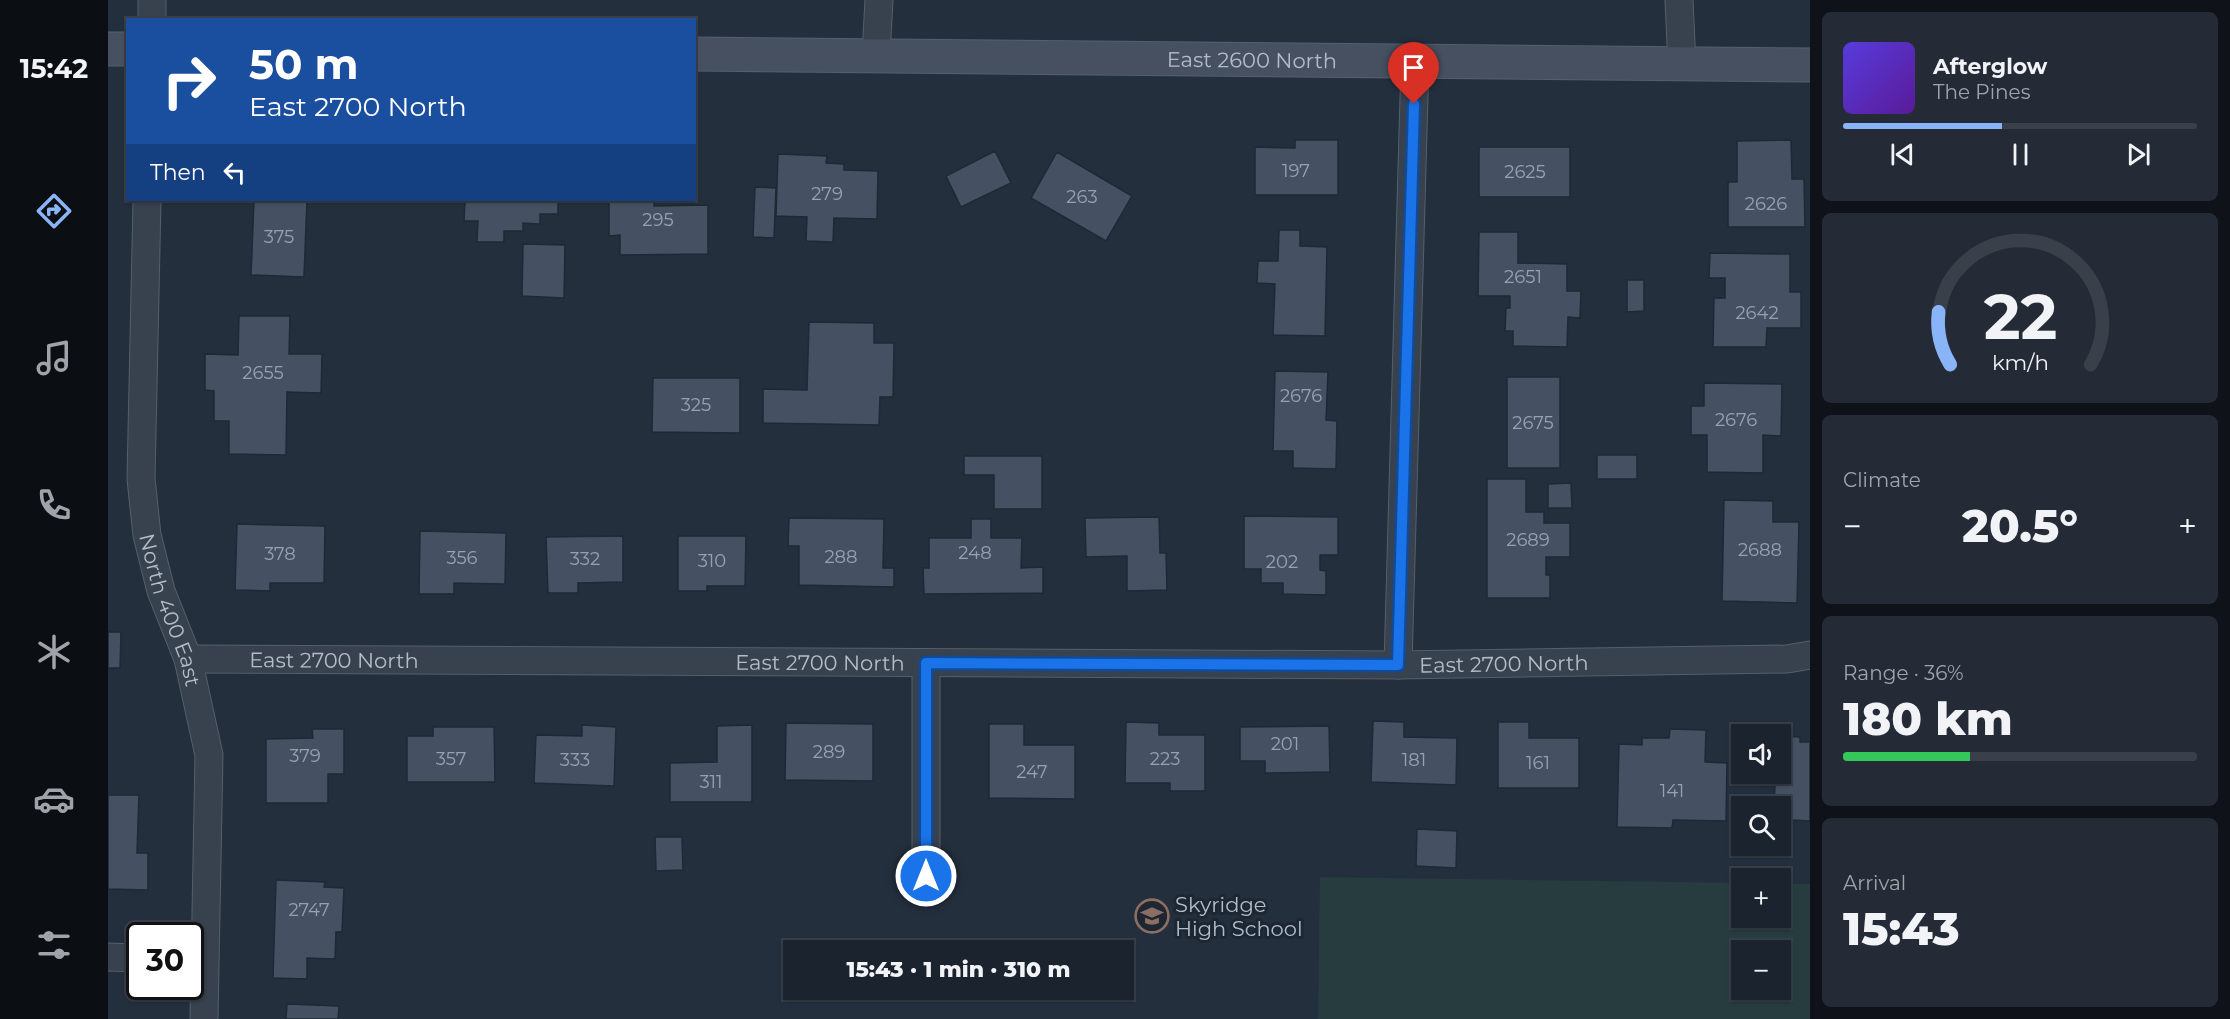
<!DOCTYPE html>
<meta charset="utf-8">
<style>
body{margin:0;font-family:Montserrat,sans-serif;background:#242b36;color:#f1f3f6;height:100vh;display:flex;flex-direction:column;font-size:22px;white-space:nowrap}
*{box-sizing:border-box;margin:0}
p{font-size:20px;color:#a0a4aa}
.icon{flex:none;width:33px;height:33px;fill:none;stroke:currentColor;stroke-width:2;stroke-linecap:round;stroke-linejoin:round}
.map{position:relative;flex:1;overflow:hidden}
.side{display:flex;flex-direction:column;gap:12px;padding:12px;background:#0f1319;width:420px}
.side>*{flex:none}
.guide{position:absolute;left:18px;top:18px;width:570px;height:183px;border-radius:0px;box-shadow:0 2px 4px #0004,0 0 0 2px #39404a;background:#1a4fa0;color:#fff;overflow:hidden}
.fabs{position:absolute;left:1623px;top:724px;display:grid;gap:12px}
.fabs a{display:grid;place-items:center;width:60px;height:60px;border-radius:0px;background:#1b232e;box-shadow:0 2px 4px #0004,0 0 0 2px #39404a;font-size:30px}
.speed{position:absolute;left:18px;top:922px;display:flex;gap:12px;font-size:30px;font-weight:700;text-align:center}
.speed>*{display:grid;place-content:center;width:78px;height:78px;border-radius:50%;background:#1b232e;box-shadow:0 2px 4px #0004,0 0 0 2px #39404a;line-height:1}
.speed .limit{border:3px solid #111;border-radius:9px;background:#fff;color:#111}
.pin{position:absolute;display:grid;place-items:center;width:51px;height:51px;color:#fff;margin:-62px -26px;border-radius:50% 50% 50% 0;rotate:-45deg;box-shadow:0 0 6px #0007}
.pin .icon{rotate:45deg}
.me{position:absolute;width:66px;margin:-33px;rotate:0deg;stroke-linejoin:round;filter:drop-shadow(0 0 4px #0008)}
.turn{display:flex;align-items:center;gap:21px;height:126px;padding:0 24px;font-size:27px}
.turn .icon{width:78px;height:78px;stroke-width:2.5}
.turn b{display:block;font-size:42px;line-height:51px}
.then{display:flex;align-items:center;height:57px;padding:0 24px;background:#0003;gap:12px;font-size:22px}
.big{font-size:45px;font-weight:800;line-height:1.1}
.side .tile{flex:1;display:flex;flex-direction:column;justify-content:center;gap:9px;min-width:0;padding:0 21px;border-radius:9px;background:#242b36}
.side .dial{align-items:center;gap:0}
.dial svg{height:156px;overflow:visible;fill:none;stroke:#39404a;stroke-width:7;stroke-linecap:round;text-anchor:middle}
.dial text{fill:#f1f3f6;stroke:none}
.song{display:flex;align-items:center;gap:18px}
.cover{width:72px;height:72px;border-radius:9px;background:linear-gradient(135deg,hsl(250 70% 55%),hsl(270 70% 35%))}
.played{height:6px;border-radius:3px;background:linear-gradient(90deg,#8ab4f8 45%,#39404a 45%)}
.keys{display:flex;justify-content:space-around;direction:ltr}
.heat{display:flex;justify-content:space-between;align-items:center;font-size:33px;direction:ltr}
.charge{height:9px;border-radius:4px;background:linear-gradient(90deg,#34c759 36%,#39404a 0)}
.trip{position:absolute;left:675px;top:940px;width:351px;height:60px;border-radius:0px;background:#1b232e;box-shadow:0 2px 4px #0004,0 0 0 2px #39404a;font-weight:800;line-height:60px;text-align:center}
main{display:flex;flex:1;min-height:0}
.dock{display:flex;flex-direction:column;width:108px;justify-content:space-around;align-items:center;background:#0b0e12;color:#a0a4aa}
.dock .icon{width:42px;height:42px}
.dock .on{color:#8ab4f8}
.dock b{font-size:27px;color:#f1f3f6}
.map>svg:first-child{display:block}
</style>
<main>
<nav class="dock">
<b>15:42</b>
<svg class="icon on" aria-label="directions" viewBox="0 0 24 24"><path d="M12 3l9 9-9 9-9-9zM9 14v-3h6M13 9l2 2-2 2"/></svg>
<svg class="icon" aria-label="music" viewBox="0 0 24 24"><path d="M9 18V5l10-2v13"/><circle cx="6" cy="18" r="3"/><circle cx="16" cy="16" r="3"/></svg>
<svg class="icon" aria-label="phone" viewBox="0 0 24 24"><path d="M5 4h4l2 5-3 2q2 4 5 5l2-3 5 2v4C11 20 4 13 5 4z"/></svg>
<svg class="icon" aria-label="climate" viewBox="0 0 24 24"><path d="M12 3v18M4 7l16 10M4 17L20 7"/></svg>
<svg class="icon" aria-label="car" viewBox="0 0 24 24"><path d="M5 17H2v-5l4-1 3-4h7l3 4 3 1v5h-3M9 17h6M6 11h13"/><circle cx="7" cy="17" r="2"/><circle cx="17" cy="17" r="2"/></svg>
<svg class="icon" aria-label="filters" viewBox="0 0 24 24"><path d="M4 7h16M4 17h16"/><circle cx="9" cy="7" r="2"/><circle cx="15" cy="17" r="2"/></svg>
</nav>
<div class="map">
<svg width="1702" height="1019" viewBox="0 0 1702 1019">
<rect width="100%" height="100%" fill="#242f3e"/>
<path fill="#263c3f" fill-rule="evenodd" d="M1212,877L1633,883L1634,918H1672L1673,884H1702V1019H1210ZM1634,951H1672V990H1634Z"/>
<path fill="#455162" stroke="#1f2835" stroke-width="1.5" d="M1187,140H1230V195H1147V147L1187,148Z
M1683,140L1684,179H1696L1697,227H1620V182H1629V141Z
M1371,147H1462V197H1371Z
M887,151L903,183L853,207L838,176Z
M949,152L1024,196L998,241L923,198Z
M670,154L719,156L718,163L736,164V170L770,171L769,219L726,218L725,242L698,241L699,217L668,216Z
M647,187L668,188L666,238L645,237Z
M146,200H199L196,277L143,275Z
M357,200H450V214H432V224L415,223V231H396V242H369L370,221H356Z
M501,200H546V206L600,205V254L512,255V235L501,236Z
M1171,230H1192V246L1219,247L1217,336L1165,335L1167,284L1149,283L1150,261H1170Z
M1371,232H1410V263L1459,264V291H1473L1472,318L1460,317L1459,347L1405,346V331H1397L1398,308H1402V296H1370Z
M415,244L457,245L456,298L414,296Z
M1602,253L1682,254V292H1693V328H1659L1658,347H1605L1606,298H1617V278H1601Z
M1519,280H1536V311L1519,312Z
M131,316H182L181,354H214L213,393L179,392L178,455L121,454V421H106V391L97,390V354L130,355Z
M701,322L766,323V343H786L785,397H772L771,425L655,423V389L699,390Z
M1167,371L1220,372L1218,420L1229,421L1228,469L1185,468V451H1165Z
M1399,377H1452V468H1399Z
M545,378H632V433L544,432Z
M1596,383L1674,384L1673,436L1655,435V473L1599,472V435H1583V406H1596Z
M1489,455H1529V479H1489Z
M856,456H934V509H886V475H856Z
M1379,479H1418V512H1436V523H1462V557H1438V575H1442V598H1379Z
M1463,483L1464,508H1440V484Z
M1616,500L1665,501V522H1691L1689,603L1614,601Z
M1136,516L1230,517V555H1212V570L1218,571V595L1175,594V583H1153V569H1136Z
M1051,517L1052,553H1058L1059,590L1019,591V556L978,557L977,518Z
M681,518L776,519L775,568H786V587L691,585V546H680Z
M863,519H883V538H914L913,568L935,567V593L816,594L815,568H821V538H863Z
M129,524L217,526L216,583H162V591L127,590Z
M312,531L398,533L397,584L346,583V594H311Z
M515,536V582L470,583V593H440L438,537Z
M570,536H638L637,586H599V591H570Z
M0,632H13L12,668H0Z
M1265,721L1296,722V737L1349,738L1348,785L1263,782Z
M1018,722L1051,723V735H1097V791H1062V783H1017Z
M1390,722H1421V738H1471V788H1390Z
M678,723L765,724V781L677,780Z
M881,724H916V745H967V799L881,798Z
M474,725L508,727L506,786L426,783L428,735L474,736Z
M644,725V802H562V763L609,762V726Z
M1221,726L1222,772L1157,773V761H1132V727Z
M325,727H386L387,782H299V736H325Z
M204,729H236V774H220V803H158V739L205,738Z
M1562,729L1598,730L1597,762L1619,763L1618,821L1565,820L1564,828L1509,827L1511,744L1534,745V738H1561Z
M1672,736L1692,737V742H1702V821L1684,820V807H1666L1667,786L1645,785L1646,774H1672Z
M0,795H31L29,853H40V890L0,889Z
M1309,829L1349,831L1348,868L1308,866Z
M547,837H574L575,870L548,871Z
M168,880L217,882L216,887L236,888L234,932H228L227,959L199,958V979L165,978Z
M179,1004L231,1006L230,1019H178Z"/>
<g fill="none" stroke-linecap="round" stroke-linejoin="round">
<defs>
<g id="street">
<path d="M1571,0L1574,65"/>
<path d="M44,20V0"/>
<path d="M768,55L771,0"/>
<path id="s1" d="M39,200L33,479L39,535L53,591L80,659L101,755L96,1019"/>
<path id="s2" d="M80,659L1290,665L1679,659L1702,655"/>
<path d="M1290,665L1307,61"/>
<path d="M818,876V663"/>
<path d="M0,957L32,958"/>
</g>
<g id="secondary">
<path d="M0,49H20"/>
<path id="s3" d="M586,54L1702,65"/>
</g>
</defs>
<use href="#street" stroke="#565f6c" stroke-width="29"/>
<use href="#secondary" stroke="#565f6c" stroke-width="35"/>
<use href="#street" stroke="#38414e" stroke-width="27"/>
<use href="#secondary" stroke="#465061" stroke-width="33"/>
</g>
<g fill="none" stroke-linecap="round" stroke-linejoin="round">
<defs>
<path id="route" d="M818,876V663L1290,665L1306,104"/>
</defs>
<use href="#route" stroke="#114b97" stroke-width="15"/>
<use href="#route" stroke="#1a73e8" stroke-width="10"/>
</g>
<defs>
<symbol id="school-ring" viewBox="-11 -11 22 22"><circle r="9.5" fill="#1d2633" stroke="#8d6e63" stroke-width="1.5"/><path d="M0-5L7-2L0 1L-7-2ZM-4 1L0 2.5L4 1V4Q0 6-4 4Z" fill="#8d6e63"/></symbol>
</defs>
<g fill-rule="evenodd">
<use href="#school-ring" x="1025" y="897" width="38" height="38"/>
</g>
<g text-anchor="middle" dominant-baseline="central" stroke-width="6" stroke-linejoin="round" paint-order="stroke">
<g font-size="18" fill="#98a1af">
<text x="1188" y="171">197</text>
<text x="1417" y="172">2625</text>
<text x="719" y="194">279</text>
<text x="974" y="197">263</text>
<text x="1658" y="204">2626</text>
<text x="550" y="220">295</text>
<text x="171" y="237">375</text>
<text x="1415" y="277">2651</text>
<text x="1649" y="313">2642</text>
<text x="155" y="373">2655</text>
<text x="1193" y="396">2676</text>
<text x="588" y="405">325</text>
<text x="1628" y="420">2676</text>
<text x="1425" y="423">2675</text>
<text x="1420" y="540">2689</text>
<text x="1652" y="550">2688</text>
<text x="867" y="553">248</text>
<text x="172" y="554">378</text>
<text x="733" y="557">288</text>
<text x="354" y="558">356</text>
<text x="477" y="559">332</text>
<text x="604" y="561">310</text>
<text x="1174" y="562">202</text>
<text x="1177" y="744">201</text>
<text x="721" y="752">289</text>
<text x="197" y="756">379</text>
<text x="343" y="759">357</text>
<text x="1057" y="759">223</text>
<text x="467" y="760">333</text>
<text x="1306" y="760">181</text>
<text x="1430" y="763">161</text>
<text x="924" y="772">247</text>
<text x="603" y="782">311</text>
<text x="1564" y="791">141</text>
<text x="201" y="910">2747</text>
</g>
<g font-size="21" fill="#b4bcc9" stroke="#1d2633">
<text stroke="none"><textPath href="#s3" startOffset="558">East 2600 North</textPath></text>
<text stroke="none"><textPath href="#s1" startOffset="414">North 400 East</textPath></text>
<text stroke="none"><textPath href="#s2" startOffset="146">East 2700 North</textPath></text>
<text stroke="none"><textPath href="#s2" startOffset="632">East 2700 North</textPath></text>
<text stroke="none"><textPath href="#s2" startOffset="1316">East 2700 North</textPath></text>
</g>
<g font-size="21" fill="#b4bcc9" stroke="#1d2633" text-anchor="start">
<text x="1067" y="904">Skyridge<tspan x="1067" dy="24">High School</tspan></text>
</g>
</g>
</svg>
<div class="fabs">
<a><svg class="icon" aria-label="sound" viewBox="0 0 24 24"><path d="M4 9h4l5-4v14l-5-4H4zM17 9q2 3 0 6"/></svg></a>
<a><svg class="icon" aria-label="search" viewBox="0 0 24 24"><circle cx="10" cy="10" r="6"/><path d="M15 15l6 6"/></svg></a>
<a>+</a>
<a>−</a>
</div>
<div class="speed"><div class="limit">30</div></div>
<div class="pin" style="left:1306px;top:104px;background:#d93025"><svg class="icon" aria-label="arrive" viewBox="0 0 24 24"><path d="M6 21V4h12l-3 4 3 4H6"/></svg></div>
<svg class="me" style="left:818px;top:876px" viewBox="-20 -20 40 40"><circle r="17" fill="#1a73e8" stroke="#fff" stroke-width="3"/><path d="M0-11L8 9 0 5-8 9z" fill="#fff"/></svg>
<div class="trip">15:43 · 1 min · 310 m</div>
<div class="guide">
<div class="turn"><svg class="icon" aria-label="right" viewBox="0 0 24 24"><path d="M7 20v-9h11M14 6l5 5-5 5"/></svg><div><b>50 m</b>East 2700 North</div></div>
<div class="then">Then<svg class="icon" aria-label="left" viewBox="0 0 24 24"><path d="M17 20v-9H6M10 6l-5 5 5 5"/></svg></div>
</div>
</div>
<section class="side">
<div class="tile">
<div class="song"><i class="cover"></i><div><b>Afterglow</b><p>The Pines</p></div></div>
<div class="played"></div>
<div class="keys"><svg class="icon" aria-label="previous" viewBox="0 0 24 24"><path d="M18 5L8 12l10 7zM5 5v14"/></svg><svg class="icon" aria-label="pause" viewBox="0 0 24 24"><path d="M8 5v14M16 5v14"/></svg><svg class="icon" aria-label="next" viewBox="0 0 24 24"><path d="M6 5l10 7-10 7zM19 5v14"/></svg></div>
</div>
<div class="tile dial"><svg viewBox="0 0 100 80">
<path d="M14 69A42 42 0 1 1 86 69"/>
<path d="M14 69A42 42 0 0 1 8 42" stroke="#8ab4f8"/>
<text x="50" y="56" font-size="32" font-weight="700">22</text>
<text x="50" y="72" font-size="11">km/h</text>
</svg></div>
<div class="tile"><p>Climate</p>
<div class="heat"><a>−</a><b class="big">20.5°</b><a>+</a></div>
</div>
<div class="tile"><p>Range · 36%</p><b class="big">180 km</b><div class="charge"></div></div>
<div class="tile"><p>Arrival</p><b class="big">15:43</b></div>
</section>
</main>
